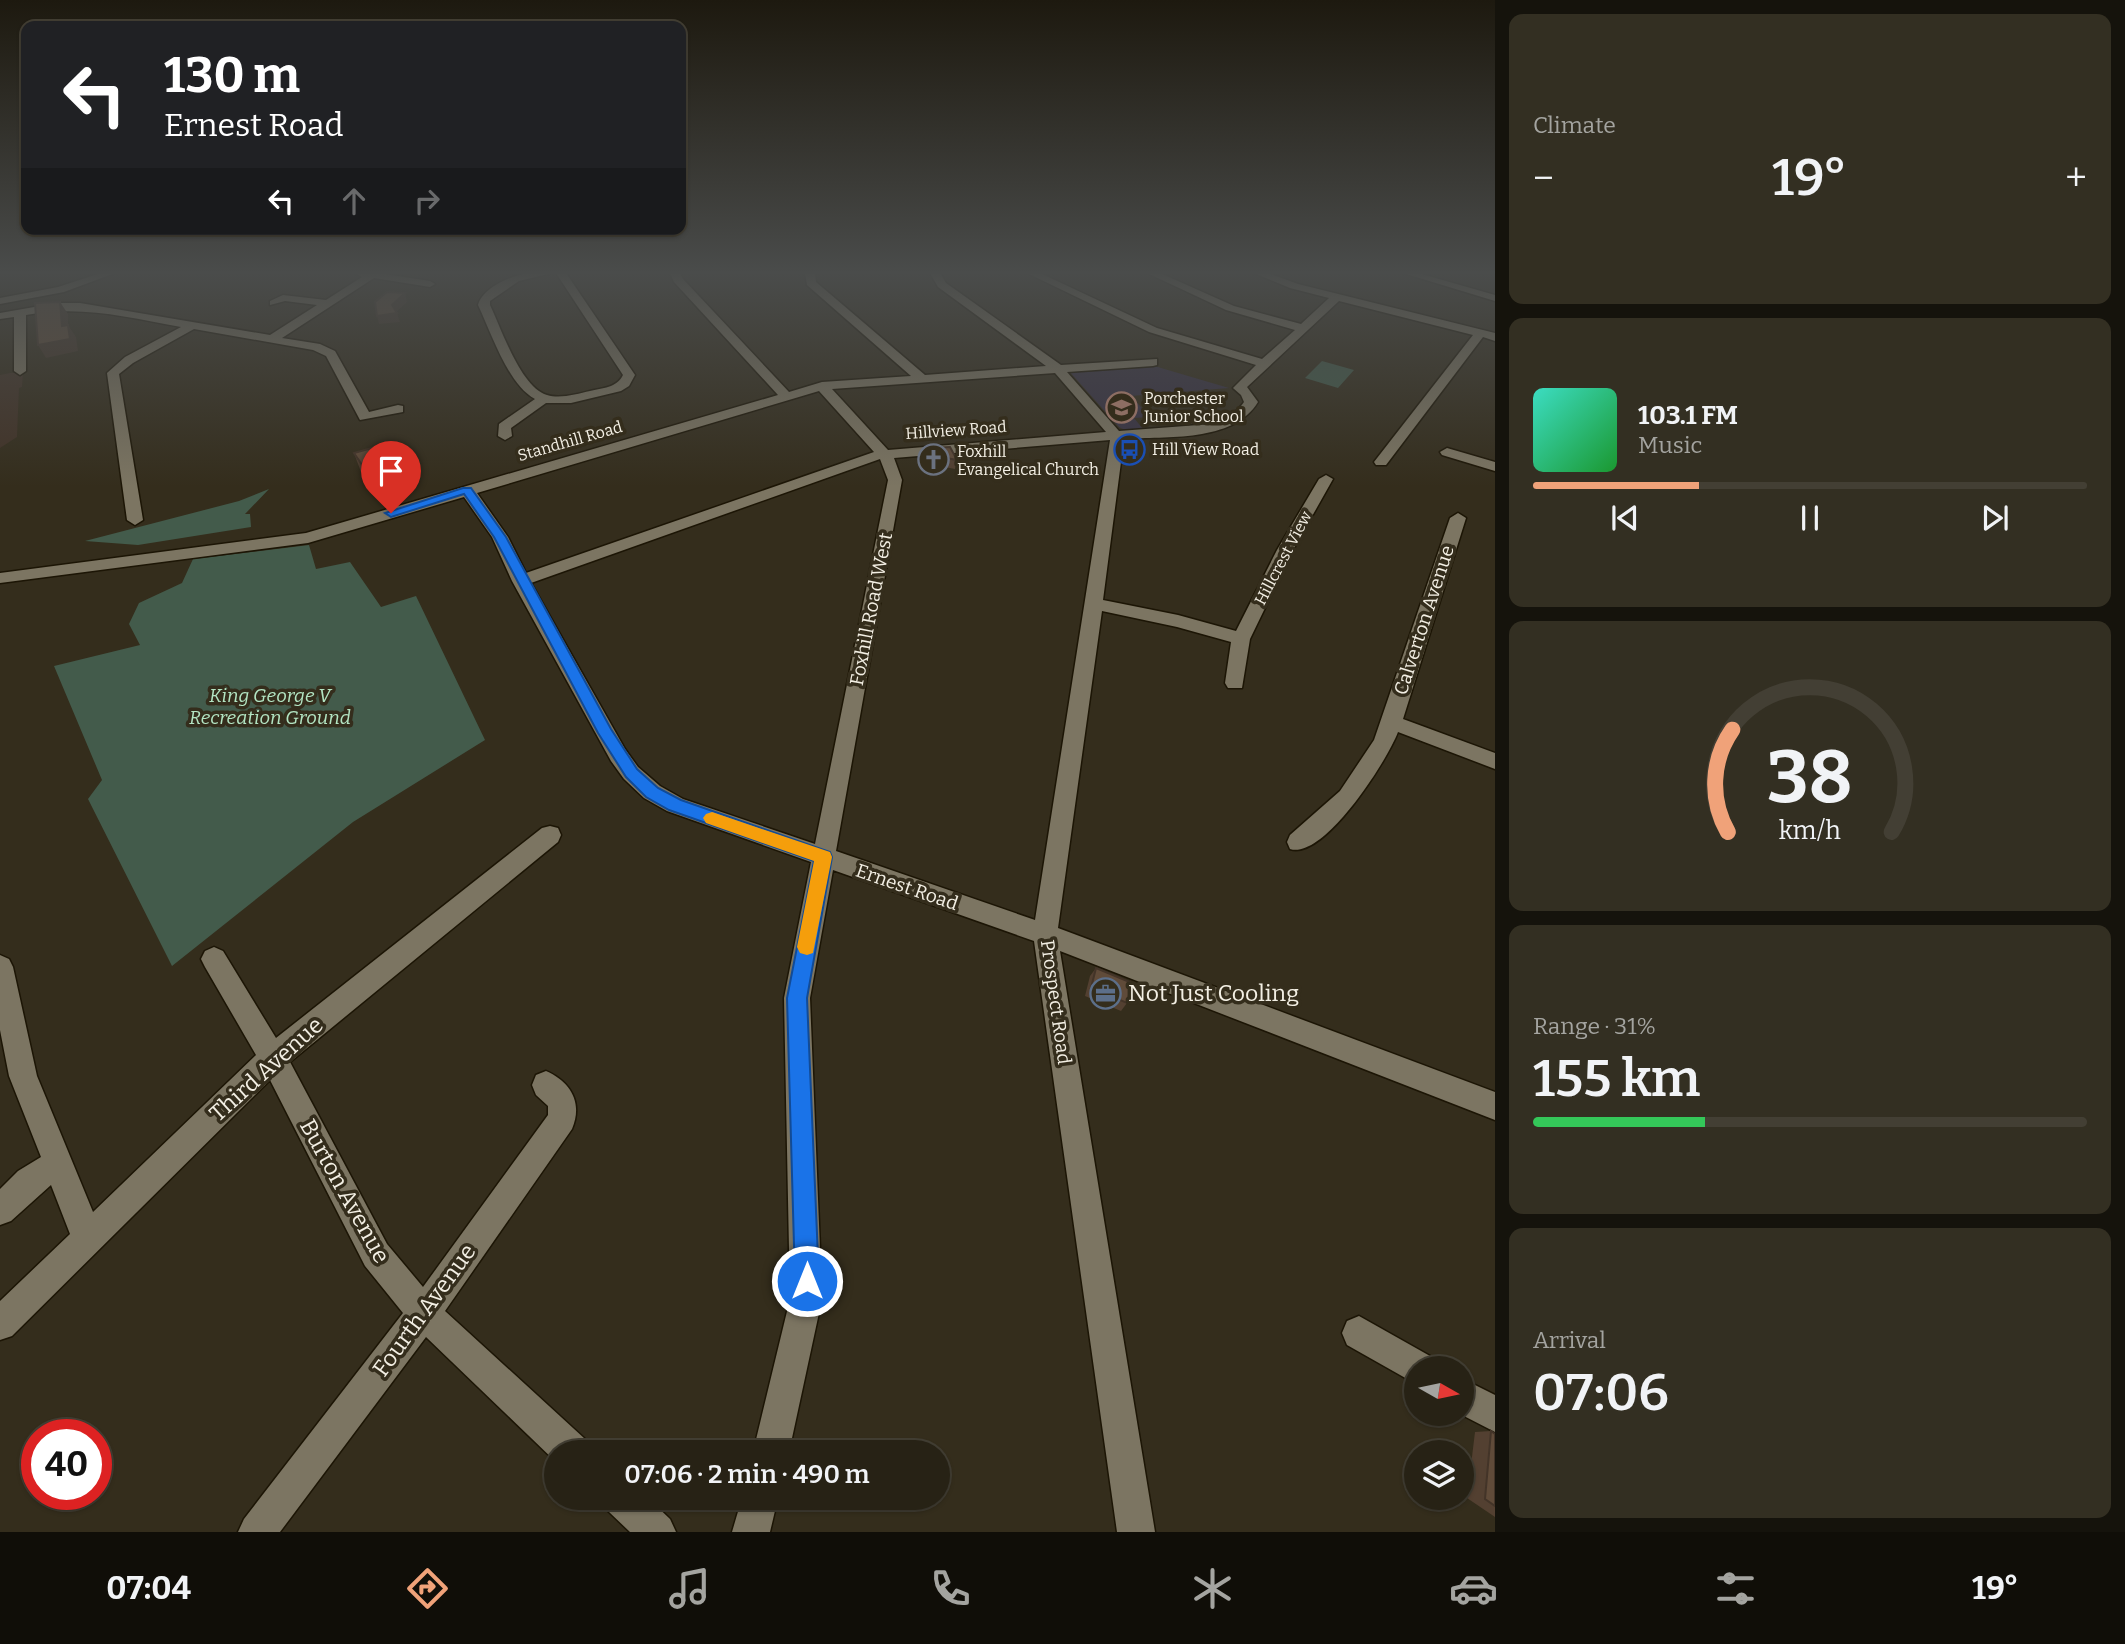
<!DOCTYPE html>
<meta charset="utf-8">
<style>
body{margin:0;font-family:Bitter,serif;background:#332f22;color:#f1f3f6;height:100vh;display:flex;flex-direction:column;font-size:26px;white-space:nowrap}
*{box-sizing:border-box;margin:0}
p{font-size:23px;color:#a4a4a0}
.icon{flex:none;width:38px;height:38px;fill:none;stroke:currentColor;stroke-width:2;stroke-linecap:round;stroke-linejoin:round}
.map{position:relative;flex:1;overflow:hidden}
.details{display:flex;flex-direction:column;gap:14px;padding:14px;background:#15130c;width:630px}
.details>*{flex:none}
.hud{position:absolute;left:21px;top:21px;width:665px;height:214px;border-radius:14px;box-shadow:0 2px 5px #0004,0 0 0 2px #433f34;background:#202124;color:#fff;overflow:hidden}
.needle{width:46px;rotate:99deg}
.controls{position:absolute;left:1404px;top:1356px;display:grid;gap:14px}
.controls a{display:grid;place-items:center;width:70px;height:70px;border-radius:50%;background:#272215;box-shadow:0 2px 5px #0004,0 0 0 2px #433f34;font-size:35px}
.speed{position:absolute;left:21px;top:1419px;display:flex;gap:14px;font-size:35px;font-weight:700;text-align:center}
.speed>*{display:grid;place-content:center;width:91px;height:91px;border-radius:50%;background:#272215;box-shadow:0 2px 5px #0004,0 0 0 2px #433f34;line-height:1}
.speed .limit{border:10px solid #d22;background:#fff;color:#111}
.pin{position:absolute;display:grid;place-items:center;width:60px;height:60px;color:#fff;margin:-72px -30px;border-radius:50% 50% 50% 0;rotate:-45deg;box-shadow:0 0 7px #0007}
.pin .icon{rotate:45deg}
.me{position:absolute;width:77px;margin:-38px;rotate:0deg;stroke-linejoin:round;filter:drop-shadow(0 0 5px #0008)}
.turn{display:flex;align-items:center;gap:24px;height:147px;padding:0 28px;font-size:32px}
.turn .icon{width:91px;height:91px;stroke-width:2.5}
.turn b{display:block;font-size:49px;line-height:60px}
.lanes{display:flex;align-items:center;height:66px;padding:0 28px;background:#0003;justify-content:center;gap:35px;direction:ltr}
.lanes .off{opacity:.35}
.big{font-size:52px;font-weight:600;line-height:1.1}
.details .widget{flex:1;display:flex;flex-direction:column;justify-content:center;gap:10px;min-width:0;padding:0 24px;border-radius:14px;background:#332f22}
.details .dial{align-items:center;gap:0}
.dial svg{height:182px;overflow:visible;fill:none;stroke:#433f34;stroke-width:7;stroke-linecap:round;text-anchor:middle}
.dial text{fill:#f1f3f6;stroke:none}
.song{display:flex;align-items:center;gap:21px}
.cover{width:84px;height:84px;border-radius:10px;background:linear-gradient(135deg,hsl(170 70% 55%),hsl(130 70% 35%))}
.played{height:7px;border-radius:4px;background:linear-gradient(90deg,#f0a279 30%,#433f34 30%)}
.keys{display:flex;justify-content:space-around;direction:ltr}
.heat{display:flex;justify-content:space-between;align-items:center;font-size:38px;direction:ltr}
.charge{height:10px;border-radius:5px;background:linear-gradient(90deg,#34c759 31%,#433f34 0)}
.trip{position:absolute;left:544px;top:1440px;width:406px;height:70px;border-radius:35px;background:#272215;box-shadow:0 2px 5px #0004,0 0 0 2px #433f34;font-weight:600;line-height:70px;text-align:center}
.tabs{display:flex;height:112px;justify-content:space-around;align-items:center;background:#100e08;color:#a4a4a0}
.tabs .icon{width:49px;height:49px}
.tabs .selected{color:#f0a279}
.tabs b{font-size:32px;color:#f1f3f6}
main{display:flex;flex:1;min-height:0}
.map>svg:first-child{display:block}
</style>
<main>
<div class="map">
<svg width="1495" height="1532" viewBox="0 0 1495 1532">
<rect width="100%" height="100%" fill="#342d1c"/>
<path fill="#413226" d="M10,373H23L22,387L19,388L17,437L0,448V375Z"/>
<path fill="#383243" d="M1151,365L1229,388L1131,396L1150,417L1134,418L1143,429L1127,431L1119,427L1069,371Z"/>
<path fill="#435b4b" d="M1322,361L1354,370L1338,388L1305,378Z
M269,489L245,514H250L251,527L138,545L85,541L239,501Z
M309,545L316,569L350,562L381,607L416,596L485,740L353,822L172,966L88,799L102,780L54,666L140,645L129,624L139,603L182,583L193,559Z"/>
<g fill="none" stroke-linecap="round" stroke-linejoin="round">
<defs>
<path id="minor" d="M101,273H115L64,292L0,304V298L58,287Z
M355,273H378L430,281L435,284L430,287L374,278L282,338L320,344L335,351L369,412L398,405L403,406V412L360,420L326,356L313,350L194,329L133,363L119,374L143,520L135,525L127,520L107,373L125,357L181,327C126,317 82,305 26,315V371L20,375L14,371V317L0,319V313L57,303H80L270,335L317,305L285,301L270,305V301L283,295L326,300L362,277Z
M529,273H552L519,281L490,301V305C501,328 521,388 547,395C560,399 577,394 590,391C602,388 617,388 623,375L556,273H566L635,375L629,386L621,391L571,403H546L511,428L512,436L505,440L498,436L499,424L535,399C508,385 491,332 478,305C483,287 513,275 529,273Z
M670,273H680L683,279L789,392L822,382L911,376L807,285L805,273H815L816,282L925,375L1046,366L938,287L930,273H940L946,283L1061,365L1157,359V365L1153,366L1067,372L1119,431L1212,424C1226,420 1236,414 1244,402L1241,395L1233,388L1256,365L1149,332L1027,273H1040L1157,328L1262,359L1295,330L1226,310L1147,273H1160L1234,306L1301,324L1329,298L1290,288L1254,273H1268L1298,284L1495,333V341L1483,337L1386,465H1376L1374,462L1473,335L1339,301L1247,387L1258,402C1233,443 1166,436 1124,439L1103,600L1178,615L1236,631L1277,550L1319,479L1326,475L1333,479L1293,550L1250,639L1242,688H1228L1225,683L1231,642L1177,627L1102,611L1058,928L1495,1092V1120L1060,951L1155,1532H1117L1034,941L833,870L810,998L822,1299L789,1452H753L790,1299L784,998L811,862L667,811L644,798L624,779L611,761L512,581L492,537L464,497L308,543L0,583V573L306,533L778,395L674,282ZM1055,373L1106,432L888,450L832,389ZM819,391L874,452L526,573L508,537L477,493ZM1110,440L1035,920L836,851L902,480L894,458ZM880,459L888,480L815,844L683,799L660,786L638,767L625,749L531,583Z
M1403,273H1418L1495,295V301Z
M1447,448L1495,462V471L1442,455L1440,452Z
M1458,513L1466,518L1403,719L1495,753V769L1398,732C1387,761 1324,860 1290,849L1287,842L1290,835L1340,791L1374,740L1450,518Z
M550,826L558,828L561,835L558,842L290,1062L387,1244L423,1287L548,1115V1106L536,1095L532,1085L536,1075L546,1071C571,1082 583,1103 572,1129L445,1311L585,1439L590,1452H556V1462L426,1337L280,1532H238L244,1519L403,1313L365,1266L270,1080L12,1336L0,1340V1301L70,1234L51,1185L11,1221L0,1225V1189L18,1171L41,1157L9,1076L0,1030V955L9,959L13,967L37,1076L93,1212L256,1055L205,967L201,959L205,951L214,947L223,951L276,1038L542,828Z
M1359,1316L1430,1356L1435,1368H1416V1384L1347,1345L1342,1333L1347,1321Z
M1461,1378L1495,1395V1432L1460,1414Z
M603,1498H648L670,1519L676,1532H630L608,1511Z
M742,1498H778L770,1532H732Z"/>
</defs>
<use href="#minor" stroke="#1c1505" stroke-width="3"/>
<use href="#minor" fill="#7c7562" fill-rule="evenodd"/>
</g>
<path fill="#534031" d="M932,448L957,460L955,469L934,465L930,458Z
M354,453L389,461L402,498L382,503L361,472Z
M1096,968L1127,1003L1121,1011L1085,996L1090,976Z
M1491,1431L1495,1434V1517L1467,1498L1475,1432Z"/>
<path fill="#433428" d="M405,293L407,302L395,313L392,305Z
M60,302L68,314V325L76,337L78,351L46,358L38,345L62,326Z
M397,313L400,322L379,324L377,316Z
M389,461L402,498L382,503L375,484L385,462Z"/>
<path fill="#604b39" stroke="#433428" stroke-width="2" d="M387,292L405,293L392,305L397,313L377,316L375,302Z
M60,302L62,326L68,325L70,339L38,345L35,303Z
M379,446L389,461L385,462L395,479L375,484L354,453Z
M950,447L957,460L936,456L932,448Z
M1096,968L1132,983L1127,1003L1091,988Z
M1491,1431L1495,1434V1506L1485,1499Z"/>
<linearGradient id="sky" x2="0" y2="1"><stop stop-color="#1d190f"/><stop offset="0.56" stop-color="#4a4c4b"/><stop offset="1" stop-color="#4a4c4b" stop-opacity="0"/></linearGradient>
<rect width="1495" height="487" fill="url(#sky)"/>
<path fill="#1a73e8" stroke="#114b97" stroke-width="2" d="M463,488H471L506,537L611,729L637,769L658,788L681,800L830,852L832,857L807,998L819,1281L815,1289L807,1293L798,1289L795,1281L787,998L814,861L669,810L646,797L626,777L598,733L494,537L464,494L391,517L385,513Z"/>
<path fill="#f59e0b" d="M712,812L830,852L832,857L813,953L807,955L800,953L797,947L814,861L706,823L703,818L706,814Z"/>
<defs>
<symbol id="school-ring" viewBox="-11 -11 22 22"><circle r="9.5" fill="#342d1c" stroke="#8d6e63" stroke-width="1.5"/><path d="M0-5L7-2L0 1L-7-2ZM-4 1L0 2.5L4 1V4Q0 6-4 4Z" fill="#8d6e63"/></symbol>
<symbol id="bus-ring" viewBox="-11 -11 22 22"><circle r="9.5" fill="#342d1c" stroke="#1a4fb4" stroke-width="1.5"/><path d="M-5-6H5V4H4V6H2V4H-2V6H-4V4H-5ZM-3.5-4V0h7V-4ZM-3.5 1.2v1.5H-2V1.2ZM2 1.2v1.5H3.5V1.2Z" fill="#1a4fb4"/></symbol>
<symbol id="church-ring" viewBox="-11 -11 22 22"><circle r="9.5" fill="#342d1c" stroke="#6b7280" stroke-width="1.5"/><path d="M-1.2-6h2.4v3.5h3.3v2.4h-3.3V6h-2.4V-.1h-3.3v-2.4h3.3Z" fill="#6b7280"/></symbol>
<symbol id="office-ring" viewBox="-11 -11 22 22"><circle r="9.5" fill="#342d1c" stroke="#5c6f8a" stroke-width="1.5"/><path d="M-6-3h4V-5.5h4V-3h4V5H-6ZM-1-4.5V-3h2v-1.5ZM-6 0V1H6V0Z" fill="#5c6f8a"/></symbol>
</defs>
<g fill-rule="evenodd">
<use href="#school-ring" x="1104" y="390" width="35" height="35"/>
<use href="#bus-ring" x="1112" y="432" width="35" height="35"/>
<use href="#church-ring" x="916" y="442" width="35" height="35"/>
<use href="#office-ring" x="1088" y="976" width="35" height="35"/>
</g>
<g text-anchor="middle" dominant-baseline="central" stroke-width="7" stroke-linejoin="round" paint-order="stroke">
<g font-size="16" fill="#f3efe4" stroke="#342d1c" text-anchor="start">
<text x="1144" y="398">Porchester<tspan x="1144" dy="18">Junior School</tspan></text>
<text x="1152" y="449">Hill View Road</text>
<text x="957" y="451">Foxhill<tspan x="957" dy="18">Evangelical Church</tspan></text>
</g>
<g font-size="16" fill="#f3efe4" stroke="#342d1c">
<text transform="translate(956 430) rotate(-4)">Hillview Road</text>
<text transform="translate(570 441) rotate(-16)">Standhill Road</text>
<text transform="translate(1283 558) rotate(-62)">Hillcrest View</text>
</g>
<g font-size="19" fill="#f3efe4" stroke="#342d1c">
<text transform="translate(871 609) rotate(-79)">Foxhill Road West</text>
<text transform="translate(1424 620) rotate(-72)">Calverton Avenue</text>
<text transform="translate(907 887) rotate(19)">Ernest Road</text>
<text transform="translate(1056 1002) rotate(82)">Prospect Road</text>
</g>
<g font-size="19" font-style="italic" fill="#b3e5c3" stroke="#342d1c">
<text x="270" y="695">King George V<tspan x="270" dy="22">Recreation Ground</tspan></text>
</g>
<g font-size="23" fill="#f3efe4" stroke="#342d1c" text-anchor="start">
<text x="1128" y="993">Not Just Cooling</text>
</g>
<g font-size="23" fill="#f3efe4" stroke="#342d1c">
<text transform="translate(266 1069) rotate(-42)">Third Avenue</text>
<text transform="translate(345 1191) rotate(61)">Burton Avenue</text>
<text transform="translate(424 1310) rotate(-54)">Fourth Avenue</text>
</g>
</g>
</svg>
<div class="controls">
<a><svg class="needle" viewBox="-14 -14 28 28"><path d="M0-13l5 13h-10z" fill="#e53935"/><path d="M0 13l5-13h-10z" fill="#a4a4a0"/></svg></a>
<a><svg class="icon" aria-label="layers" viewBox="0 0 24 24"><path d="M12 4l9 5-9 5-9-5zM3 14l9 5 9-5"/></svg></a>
</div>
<div class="speed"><div class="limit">40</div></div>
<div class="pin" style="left:391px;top:513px;background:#d93025"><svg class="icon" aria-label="arrive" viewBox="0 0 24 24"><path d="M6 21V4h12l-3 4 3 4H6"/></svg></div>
<svg class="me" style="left:807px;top:1281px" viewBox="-20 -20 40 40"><circle r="17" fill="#1a73e8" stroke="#fff" stroke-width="3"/><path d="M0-11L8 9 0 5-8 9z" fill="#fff"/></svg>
<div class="trip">07:06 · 2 min · 490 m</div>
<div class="hud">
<div class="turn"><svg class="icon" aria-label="left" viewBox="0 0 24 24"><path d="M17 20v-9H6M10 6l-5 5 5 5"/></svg><div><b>130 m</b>Ernest Road</div></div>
<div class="lanes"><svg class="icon" aria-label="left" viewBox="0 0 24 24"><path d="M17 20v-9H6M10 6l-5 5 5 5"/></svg><svg class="icon off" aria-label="ahead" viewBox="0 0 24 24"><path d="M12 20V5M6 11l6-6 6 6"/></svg><svg class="icon off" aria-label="right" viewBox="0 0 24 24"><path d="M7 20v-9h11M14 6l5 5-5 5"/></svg></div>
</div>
</div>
<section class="details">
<div class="widget"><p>Climate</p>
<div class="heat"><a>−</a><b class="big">19°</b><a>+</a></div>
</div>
<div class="widget">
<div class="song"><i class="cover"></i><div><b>103.1 FM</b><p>Music</p></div></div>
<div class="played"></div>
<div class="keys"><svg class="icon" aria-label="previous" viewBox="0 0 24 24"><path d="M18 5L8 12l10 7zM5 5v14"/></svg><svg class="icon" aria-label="pause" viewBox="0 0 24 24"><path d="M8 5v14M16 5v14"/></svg><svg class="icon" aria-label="next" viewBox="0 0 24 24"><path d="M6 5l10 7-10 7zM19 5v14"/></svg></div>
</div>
<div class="widget dial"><svg viewBox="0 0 100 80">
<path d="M14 69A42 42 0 1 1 86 69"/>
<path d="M14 69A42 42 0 0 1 16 24" stroke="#f0a279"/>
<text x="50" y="56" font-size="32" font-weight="700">38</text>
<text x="50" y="72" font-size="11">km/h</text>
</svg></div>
<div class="widget"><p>Range · 31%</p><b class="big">155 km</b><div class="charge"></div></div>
<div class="widget"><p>Arrival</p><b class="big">07:06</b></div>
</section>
</main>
<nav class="tabs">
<b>07:04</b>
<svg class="icon selected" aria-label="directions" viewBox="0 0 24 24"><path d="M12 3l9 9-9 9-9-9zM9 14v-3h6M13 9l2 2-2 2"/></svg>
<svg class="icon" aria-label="music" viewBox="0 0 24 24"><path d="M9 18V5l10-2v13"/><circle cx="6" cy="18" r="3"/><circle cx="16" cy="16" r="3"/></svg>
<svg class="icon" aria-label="phone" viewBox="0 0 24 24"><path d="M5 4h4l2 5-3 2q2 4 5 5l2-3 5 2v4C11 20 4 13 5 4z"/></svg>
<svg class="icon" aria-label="climate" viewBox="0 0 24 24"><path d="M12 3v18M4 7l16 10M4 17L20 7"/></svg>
<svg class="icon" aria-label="car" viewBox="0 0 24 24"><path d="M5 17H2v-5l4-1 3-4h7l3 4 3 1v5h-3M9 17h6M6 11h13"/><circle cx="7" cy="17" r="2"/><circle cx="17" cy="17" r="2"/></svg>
<svg class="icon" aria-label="filters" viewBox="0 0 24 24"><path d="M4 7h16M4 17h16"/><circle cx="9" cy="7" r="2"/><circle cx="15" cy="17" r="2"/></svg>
<b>19°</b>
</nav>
